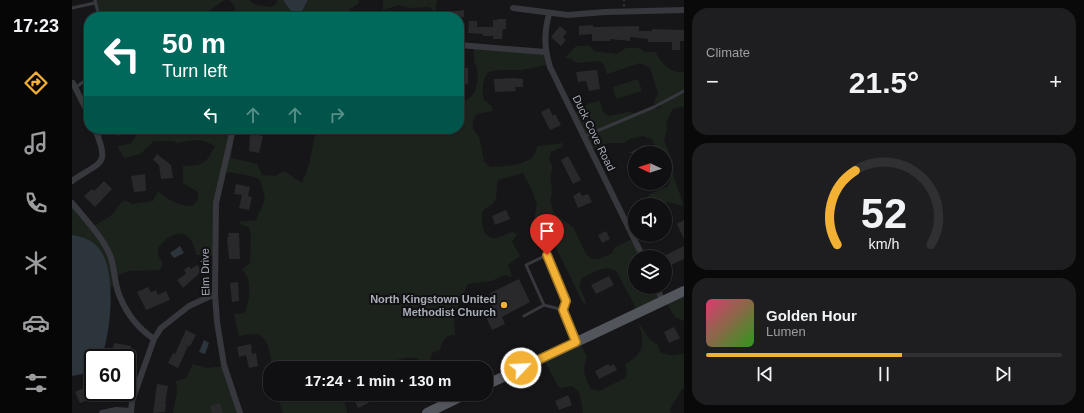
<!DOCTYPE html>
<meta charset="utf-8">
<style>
body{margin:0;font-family:Helvetica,sans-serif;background:#1e1e20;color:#f1f3f6;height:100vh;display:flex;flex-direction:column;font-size:15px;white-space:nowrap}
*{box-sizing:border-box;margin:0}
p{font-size:13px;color:#9c9d9f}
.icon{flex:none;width:22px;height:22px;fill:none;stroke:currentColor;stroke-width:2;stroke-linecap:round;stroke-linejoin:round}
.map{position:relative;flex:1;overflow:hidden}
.panel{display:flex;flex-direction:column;gap:8px;padding:8px;background:#09090a;width:400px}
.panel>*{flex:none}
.banner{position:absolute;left:12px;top:12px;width:380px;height:122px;border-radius:16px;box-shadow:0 1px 3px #0004,0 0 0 1px #303032;background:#00695c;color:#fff;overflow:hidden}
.needle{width:26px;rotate:274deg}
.controls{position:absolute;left:556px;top:146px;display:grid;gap:8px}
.controls a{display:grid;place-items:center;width:44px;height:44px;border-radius:50%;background:#101012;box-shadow:0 1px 3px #0004,0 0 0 1px #303032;font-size:20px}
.speed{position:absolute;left:12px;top:349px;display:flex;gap:8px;font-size:20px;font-weight:700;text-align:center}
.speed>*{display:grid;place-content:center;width:52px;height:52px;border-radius:50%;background:#101012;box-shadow:0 1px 3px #0004,0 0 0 1px #303032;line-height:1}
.speed .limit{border:2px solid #111;border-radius:6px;background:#fff;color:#111}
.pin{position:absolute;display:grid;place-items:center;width:34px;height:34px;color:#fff;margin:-41px -17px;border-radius:50% 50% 50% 0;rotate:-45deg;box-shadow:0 0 4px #0007}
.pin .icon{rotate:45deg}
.me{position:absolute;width:44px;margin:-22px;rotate:65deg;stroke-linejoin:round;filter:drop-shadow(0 0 3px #0008)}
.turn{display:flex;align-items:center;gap:14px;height:84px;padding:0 12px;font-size:18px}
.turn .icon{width:52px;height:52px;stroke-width:2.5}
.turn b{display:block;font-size:28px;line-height:34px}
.lanes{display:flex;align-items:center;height:38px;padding:0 12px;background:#0003;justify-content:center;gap:20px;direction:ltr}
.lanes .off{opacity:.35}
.big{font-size:30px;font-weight:700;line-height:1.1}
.panel .tile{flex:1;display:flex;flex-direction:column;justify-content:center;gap:6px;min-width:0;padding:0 14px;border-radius:16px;background:#1e1e20}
.panel .dial{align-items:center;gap:0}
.dial svg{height:104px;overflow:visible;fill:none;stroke:#303032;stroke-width:7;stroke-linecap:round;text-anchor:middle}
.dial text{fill:#f1f3f6;stroke:none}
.song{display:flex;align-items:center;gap:12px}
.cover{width:48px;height:48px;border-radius:6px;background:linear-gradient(135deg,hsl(340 70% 55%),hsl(110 70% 35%))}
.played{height:4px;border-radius:2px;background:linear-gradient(90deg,#f2b134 55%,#303032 55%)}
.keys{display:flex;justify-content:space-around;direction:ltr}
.heat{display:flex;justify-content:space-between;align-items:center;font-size:22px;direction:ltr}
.trip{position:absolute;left:191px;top:361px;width:230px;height:40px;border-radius:16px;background:#101012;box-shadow:0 1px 3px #0004,0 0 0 1px #303032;font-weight:700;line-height:40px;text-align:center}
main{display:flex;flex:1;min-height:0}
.tab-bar{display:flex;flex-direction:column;width:72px;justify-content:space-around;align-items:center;background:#060607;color:#9c9d9f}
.tab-bar .icon{width:28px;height:28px}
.tab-bar .active{color:#f2b134}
.tab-bar b{font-size:18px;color:#f1f3f6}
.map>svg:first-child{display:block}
</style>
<main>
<nav class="tab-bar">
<b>17:23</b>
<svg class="icon active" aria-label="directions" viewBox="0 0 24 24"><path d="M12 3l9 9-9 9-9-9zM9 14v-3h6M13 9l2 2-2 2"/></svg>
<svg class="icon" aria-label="music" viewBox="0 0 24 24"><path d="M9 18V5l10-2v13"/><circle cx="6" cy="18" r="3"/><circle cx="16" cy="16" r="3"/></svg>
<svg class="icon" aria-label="phone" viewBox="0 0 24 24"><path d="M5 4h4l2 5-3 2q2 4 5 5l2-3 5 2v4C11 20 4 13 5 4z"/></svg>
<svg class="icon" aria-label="climate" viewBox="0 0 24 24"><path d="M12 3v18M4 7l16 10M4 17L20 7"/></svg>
<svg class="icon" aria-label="car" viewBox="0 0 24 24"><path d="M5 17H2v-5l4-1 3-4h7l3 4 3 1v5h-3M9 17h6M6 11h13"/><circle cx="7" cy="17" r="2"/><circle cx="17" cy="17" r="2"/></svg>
<svg class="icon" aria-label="filters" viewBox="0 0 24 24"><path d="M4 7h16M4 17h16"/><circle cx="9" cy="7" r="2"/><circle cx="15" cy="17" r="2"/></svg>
</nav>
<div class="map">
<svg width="612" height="413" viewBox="0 0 612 413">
<rect width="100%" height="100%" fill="#161618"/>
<path fill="#1c231d" d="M20,0H153L128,17L121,14L93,17H26Z
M157,0H177L184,5L199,7L204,4L205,0H211L218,9L228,15L236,0H287L286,4L278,9L276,17H173L164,14L162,5Z
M311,0H365L363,12L357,7L337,8L327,5L311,10Z
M504,46H518L522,51L544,54L554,48H568L573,52H583C590,63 598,74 612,72V107L601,108L594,123L595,129L592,141L601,162L602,178L612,206L596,202L588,205H570L578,194L596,186L599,178L593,153L583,146L580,139L571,136L558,139L552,143H536L520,149L501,114L518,103L528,101L531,112L537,116L556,112L566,114L589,107L582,103L586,93L578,68L568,63L535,74L532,65L527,61L505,63L499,59L493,58Z
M402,47L471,52L474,65L450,70H428L416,72C410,80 410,91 412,100L419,105L421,111L405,114C399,121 399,130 407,136L412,161L418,167C434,166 464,166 465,146L491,143L490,147L479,152L477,160L481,168C475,180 483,186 478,200L482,213L501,227L514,254L520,259H526L539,254L543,247L560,239L570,257H563V287H584L589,299L566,312L545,272C534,263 522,272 510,278L507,286L515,304L511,303L481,241L476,239L470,242L464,239L461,235L463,231L462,220L465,204L459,188L451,173L426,180C422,195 430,201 411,210C408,218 410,240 424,238C429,237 435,234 440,232L445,234L440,242L448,256L436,265L440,277L433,275L419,281L396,284L382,315L383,335C373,335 370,341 368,350L360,353L358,361L349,367L346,359C332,355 326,361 314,363C307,364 302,363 295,368H199C200,358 197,336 184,334C179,334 173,335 167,336L162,314L172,313C178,304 181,274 169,270L178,263L179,233L176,227L168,224L167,222L184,220C193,198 196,205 188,180L179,176L156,172L154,173L147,203L144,256L124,255C120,227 101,228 86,248V255L91,264L88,270L57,271L47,275L43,281L44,287H37L35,266L10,236L0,235V203L21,226C26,223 33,220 38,216C45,211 46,204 53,200L60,204L81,201L86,191C94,199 108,207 120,206L126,200V192L111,183V166C132,166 134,163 143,146L132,141L123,140L105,143L101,141H82L68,154L52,158L45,146L58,144L66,133V129H163L159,158L185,164L190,175L203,176L212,171L230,183L237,165L244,129H387V102C403,102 408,82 405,68C405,65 402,64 402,60C402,56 402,52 402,47Z
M566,79L570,91L544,99L541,87Z
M612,291V321L603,317L593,301Z
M567,324C576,334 573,338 586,345L588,352C596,356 603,356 612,353V388L610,389L598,409L599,413H511C509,402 510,392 500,386L489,388L486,386L471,358L507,341L515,357C510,370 512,377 519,389L527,391L553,378L555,373L553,364C572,354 573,344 567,324Z
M121,364L135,368L153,366L171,413H101L105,392L104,381L114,378Z
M204,394H271L275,413H211L207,402L202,399Z"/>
<path fill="#2c353c" d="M211,0H236L228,15H222Z
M0,235C12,236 24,242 30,253C44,276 39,334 29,358H21L20,372L0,376Z
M108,246L112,253L102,258L98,253Z
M132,340L137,343L133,354L127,352Z"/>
<path fill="#29292c" d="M392,10V17H371L370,13Z
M425,19H434V29H431L430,39H421V36H411V34L396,33L397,21H405V27H421V20H425Z
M521,25V27L567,26V31H580V29L612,30V41H608V50H600V42H576V39L558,37V41L538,39V41H520V34L507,35V26Z
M488,26L495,32L491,37L494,40L489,46L479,37Z
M390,68H396V84L387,83V69Z
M525,70L528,89L517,91L514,81L506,82L504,72Z
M443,78L451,79V87H443L444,91L423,92L422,79Z
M477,108L481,116L483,114L489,125L478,130L469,112Z
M44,129H63V130L46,136Z
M178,133L191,136L187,153L177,151Z
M572,145L576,153H557Z
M85,154L99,165L101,178L89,179L87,165L81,160Z
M496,156L509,180L501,184L489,160Z
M73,174L74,191L62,192L59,176Z
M32,181L40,189L23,207L12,196L20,189L22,191Z
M164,184L178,187L176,196L180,197L177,210L167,208L170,195L162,194Z
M508,192L510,196L516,194L520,202L506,208L501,196Z
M593,206L601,222L593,226Z
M434,210L438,219L423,225L420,216Z
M612,220V239L605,224Z
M534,231L538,239L530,243L526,235Z
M156,233H167L168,259H157L155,237H157Z
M612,246V259L599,265L594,255Z
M125,265L130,271L111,288L105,280L114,274L112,270L117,266L119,269Z
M537,276L542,285L524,294L519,285Z
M447,279L458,302L430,317L433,324L420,330L411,310L423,304L418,293Z
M166,282L167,301L160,302L158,283Z
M76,287L79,292L84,290L86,295L94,291L98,300L74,310L65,292Z
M602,327L608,338L597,343L592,332Z
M114,330L124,335L118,346H116L106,368L96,363L101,353L103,354Z
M42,343L59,346L57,357L39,358Z
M179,344L180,354L184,353L186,366L177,368L174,355L167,357L165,347Z
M536,364L538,366L542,364L545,370L527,379L523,371Z
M21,384V392H38L8,403L3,392Z
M85,384L96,386L93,404H94L93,412L81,413Z
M288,394H297L300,401L286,408L281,397Z
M496,395L500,405L487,410L483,401Z
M148,403L151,413H140L138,406Z"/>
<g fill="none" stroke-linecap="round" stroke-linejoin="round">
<path stroke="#3d3f44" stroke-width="1.5" stroke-dasharray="2 3" stroke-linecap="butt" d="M552,6V0"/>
<path stroke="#37383d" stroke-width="3" d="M23,0L27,17
M0,8L23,3
M4,87L17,78
M513,136L582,107L612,91
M472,305L491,310
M452,316L472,305L454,265L475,255L494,301L491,310L504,340"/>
<path stroke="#37383d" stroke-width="6" d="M441,8L496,15L533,12L612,10
M477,14C472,33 472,48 478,67L571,257
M387,45L473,52
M1,83L17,115
M161,129L144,203L143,294L145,322L152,365L168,413
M0,181C28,161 39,167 23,129
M0,203C13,219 29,235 38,255C43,268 42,284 48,297C55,314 67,329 82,339
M584,287L591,301
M30,413L44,410L59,411
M59,413L60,401L82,339L89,328L117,306L143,294"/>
<path stroke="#53555c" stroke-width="10" d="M414,385L612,291
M355,413L394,394"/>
</g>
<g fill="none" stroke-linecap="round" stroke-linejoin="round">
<defs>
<path id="route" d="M449,368L504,342L491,310L494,301L475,255"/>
</defs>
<use href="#route" stroke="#9d7322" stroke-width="10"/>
<use href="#route" stroke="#f2b134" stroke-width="7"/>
</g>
<circle fill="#f2b134" stroke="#111113" stroke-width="1.5" cx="432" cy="305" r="4"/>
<g text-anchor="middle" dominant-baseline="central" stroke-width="4" stroke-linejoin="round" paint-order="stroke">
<g font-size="11" fill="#a8adb8" stroke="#111113">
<text transform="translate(522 133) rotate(64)">Duck Cove Road</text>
<text transform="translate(133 272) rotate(-91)">Elm Drive</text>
</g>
<g font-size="11" font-weight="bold" fill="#a8adb8" stroke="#111113" text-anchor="end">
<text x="424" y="299">North Kingstown United<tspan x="424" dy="13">Methodist Church</tspan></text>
</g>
</g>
</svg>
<div class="controls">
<a><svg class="needle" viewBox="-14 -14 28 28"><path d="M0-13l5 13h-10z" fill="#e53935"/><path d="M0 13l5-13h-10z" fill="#9c9d9f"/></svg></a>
<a><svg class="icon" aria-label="sound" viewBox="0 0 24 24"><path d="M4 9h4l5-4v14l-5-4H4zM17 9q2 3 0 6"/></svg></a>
<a><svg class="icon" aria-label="layers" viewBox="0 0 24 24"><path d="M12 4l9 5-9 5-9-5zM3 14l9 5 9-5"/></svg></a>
</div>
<div class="speed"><div class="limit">60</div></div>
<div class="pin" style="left:475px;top:255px;background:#d93025"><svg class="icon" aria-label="arrive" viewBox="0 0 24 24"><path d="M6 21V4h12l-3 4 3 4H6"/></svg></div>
<svg class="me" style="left:449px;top:368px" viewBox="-20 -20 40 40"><circle r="17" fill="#f2b134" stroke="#fff" stroke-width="3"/><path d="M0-11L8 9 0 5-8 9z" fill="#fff"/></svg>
<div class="trip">17:24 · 1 min · 130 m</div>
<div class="banner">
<div class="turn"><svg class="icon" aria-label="left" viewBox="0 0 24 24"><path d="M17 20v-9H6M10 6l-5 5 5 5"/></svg><div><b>50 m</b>Turn left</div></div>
<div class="lanes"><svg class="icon" aria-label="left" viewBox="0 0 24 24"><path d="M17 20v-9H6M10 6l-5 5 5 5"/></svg><svg class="icon off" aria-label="ahead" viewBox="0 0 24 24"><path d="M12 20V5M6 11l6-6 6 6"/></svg><svg class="icon off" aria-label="ahead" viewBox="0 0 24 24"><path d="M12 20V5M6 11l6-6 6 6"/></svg><svg class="icon off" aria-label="right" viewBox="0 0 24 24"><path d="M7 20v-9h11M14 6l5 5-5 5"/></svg></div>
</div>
</div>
<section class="panel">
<div class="tile"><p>Climate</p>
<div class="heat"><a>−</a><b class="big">21.5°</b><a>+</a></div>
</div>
<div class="tile dial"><svg viewBox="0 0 100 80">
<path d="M14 69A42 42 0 1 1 86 69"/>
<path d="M14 69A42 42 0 0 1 28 12" stroke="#f2b134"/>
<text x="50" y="56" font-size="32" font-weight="700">52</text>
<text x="50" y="72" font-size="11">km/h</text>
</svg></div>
<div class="tile">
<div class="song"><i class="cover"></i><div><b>Golden Hour</b><p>Lumen</p></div></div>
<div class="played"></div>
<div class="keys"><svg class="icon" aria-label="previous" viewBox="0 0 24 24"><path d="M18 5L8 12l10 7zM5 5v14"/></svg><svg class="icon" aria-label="pause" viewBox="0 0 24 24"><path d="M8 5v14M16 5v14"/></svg><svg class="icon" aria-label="next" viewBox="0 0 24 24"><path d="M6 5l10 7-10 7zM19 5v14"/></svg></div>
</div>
</section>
</main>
